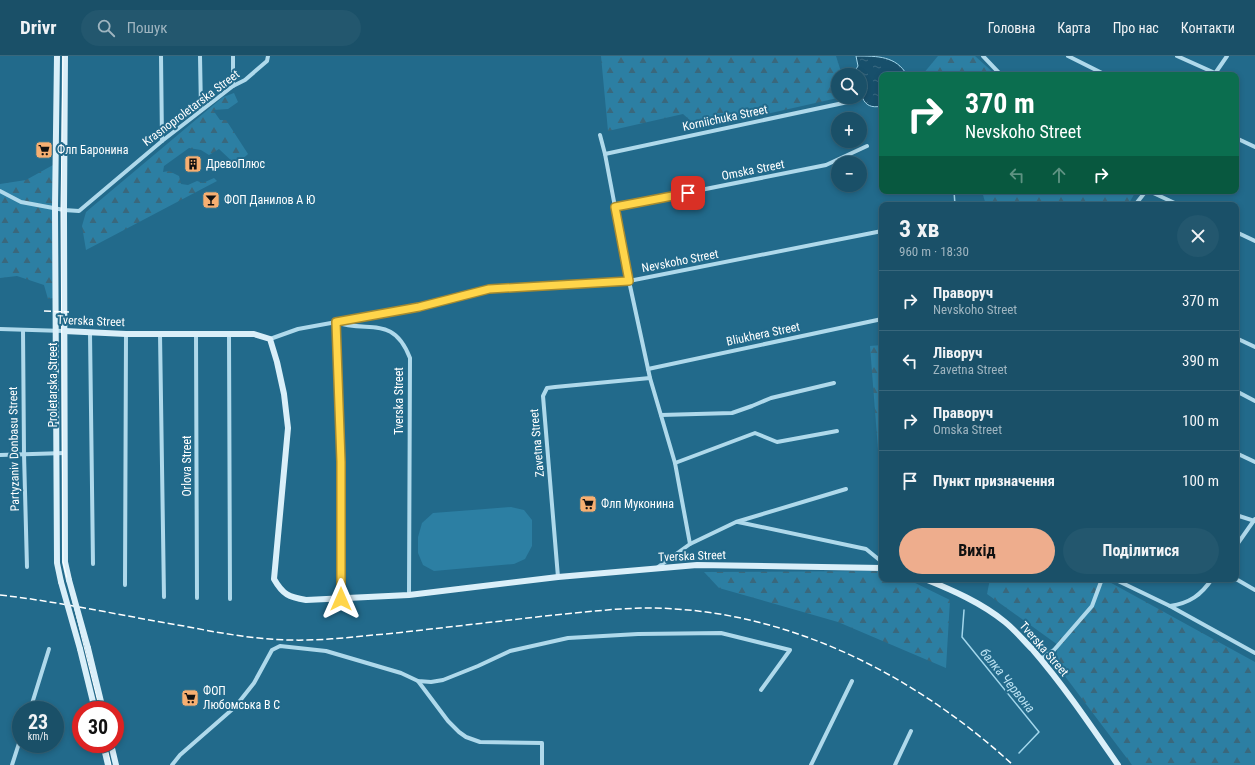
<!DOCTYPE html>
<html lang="uk">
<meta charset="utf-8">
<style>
:root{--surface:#1a5068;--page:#23576e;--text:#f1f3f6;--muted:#9fb5c0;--line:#38677c;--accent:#eead8d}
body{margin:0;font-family:"Roboto Condensed",sans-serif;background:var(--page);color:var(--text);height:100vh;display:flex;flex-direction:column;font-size:15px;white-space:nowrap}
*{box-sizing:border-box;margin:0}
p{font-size:13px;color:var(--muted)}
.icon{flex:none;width:22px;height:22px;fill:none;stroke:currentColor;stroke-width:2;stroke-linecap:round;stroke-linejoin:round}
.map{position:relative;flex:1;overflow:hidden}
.details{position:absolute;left:879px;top:146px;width:360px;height:380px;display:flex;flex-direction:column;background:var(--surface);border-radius:8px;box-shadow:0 2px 6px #0003,0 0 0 1px var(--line)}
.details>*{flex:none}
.hud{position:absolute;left:879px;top:16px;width:360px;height:122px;border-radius:8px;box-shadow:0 2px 6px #0003,0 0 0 1px var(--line);background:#0b6e4f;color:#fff;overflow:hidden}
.buttons{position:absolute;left:831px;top:12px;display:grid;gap:8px}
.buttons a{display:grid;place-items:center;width:36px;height:36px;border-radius:50%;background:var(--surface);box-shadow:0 2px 6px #0003,0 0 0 1px var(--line);font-size:20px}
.speed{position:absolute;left:12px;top:645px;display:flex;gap:8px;font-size:20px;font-weight:700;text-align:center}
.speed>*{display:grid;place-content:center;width:52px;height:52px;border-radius:50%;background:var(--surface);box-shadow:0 2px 6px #0003,0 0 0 1px var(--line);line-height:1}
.speed small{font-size:10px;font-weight:400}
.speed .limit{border:6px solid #d22;background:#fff;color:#111}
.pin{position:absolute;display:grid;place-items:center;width:34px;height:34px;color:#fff;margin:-17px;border-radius:8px;box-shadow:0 2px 6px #0006}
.me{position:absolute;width:44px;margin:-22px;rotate:0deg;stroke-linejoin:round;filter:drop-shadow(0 0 3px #0008)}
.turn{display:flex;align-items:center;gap:14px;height:84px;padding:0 20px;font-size:18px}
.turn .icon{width:52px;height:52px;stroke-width:2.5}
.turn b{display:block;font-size:28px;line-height:34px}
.lanes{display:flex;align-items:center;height:38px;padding:0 20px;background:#0003;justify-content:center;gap:20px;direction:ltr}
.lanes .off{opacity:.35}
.round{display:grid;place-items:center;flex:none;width:42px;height:42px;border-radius:21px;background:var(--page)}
.headline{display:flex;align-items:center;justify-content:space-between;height:68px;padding:0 20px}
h1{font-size:24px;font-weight:700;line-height:30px}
.primary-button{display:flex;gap:8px;margin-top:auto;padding:8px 20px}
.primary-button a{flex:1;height:46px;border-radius:24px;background:var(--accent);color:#111;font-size:16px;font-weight:700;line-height:46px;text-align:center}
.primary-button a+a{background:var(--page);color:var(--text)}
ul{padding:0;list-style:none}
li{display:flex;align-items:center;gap:12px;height:60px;padding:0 20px;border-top:1px solid var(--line)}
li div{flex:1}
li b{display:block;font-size:15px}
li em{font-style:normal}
header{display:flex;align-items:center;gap:24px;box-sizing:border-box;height:56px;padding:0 20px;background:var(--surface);border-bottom:1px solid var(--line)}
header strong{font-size:19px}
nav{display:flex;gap:22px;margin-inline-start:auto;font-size:14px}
.search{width:280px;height:36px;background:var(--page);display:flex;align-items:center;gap:10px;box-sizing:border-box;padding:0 14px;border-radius:22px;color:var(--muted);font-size:15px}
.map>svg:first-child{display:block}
.forest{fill:url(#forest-firs)}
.pitch{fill:#2c7fa3}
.water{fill:url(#water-ripples);stroke:#a3d7ec}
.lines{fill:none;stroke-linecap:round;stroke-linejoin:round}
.stream{stroke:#a3d7ec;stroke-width:1.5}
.minor{stroke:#afd9eb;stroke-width:4}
.secondary{stroke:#daeff9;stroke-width:6}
.tram{stroke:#fff;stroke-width:1}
.rail{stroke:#fff;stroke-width:1.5;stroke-dasharray:7 3;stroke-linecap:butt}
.secondary-bridge{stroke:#daeff9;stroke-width:6}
.route-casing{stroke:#a68a30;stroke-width:10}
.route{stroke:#ffd54a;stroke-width:7}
.labels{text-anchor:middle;stroke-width:4;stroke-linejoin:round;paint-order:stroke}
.street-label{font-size:12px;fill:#fff;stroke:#226a8b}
.poi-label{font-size:12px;fill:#fff;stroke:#226a8b;text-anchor:start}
.water-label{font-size:13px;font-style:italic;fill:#bbe2f2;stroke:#226a8b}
</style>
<header>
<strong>Drivr</strong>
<div class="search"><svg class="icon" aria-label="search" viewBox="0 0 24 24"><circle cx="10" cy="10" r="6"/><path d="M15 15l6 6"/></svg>Пошук</div>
<nav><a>Головна</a><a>Карта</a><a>Про нас</a><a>Контакти</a></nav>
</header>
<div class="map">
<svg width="1255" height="709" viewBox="0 0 1255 709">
<defs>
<pattern id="forest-firs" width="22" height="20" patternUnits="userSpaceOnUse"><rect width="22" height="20" fill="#2c7fa3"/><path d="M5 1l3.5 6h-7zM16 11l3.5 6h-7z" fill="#3a687c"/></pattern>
<pattern id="water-ripples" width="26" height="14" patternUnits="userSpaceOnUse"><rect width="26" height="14" fill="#174f6b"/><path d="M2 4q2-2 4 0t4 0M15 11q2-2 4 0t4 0" fill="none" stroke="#3a6981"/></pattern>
</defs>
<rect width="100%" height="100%" fill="#226a8b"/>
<g class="forest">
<path d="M601 0H836L842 19H838V41H842L700 73 683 58 608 75Z"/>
<path d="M938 0H975L996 19H924L923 18Z"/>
<path d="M234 37 238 46 228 53 213 54 220 64H226L248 98 236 109 219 93 209 99 201 94 189 92 164 110 163 116 169 115 179 120 181 128 188 129 197 125 203 127 214 122 217 125 86 194 82 170 86 156 223 41Z"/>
<path d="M53 109V242L48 243 44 229 17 220 0 222V128L26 124Z"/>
<path d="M990 135H1136L1128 149H986L983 139Z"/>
<path d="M882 289V418L880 419 870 290Z"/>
<path d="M882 515V523H907L950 544 946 612 838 566 719 532 704 516Z"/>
<path d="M990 523H1104L1255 606V709H1132L1055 607 1058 589 987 538Z"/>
</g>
<path class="pitch" d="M511 451 524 454 532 464V490L525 503 514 508 434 515 423 509 418 497V481L422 467 433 457Z"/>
<path class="water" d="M856 0C878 0 896 0 907 19H882V50C860 55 860 35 860 19L855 18V15L858 10Z"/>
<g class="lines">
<g class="stream">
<path d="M954 135 955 149"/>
<path d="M964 554 962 581 1039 676 1019 697"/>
</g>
<g class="minor">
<path d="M161 0 162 85"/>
<path d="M200 0 201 54"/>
<path d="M233 0V30"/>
<path d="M983 0 1001 19"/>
<path d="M1068 0 1106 19"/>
<path d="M1177 0 1215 17"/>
<path d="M1214 19 1227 0"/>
<path d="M600 79 605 98 629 225 650 322 675 407 690 488 658 511"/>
<path d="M1236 82 1255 91"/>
<path d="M605 98 848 46"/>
<path d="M0 135 21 146 64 154 79 155 162 85 233 30 245 24 267 5 268 0"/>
<path d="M1149 135 1179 149"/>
<path d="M1135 149 1146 135"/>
<path d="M615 151 826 109 867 90"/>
<path d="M1236 176 1255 185"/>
<path d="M0 273 64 275"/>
<path d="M23 274 24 398 27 511"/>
<path d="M90 277 93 508"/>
<path d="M160 278 164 541"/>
<path d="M196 278 197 542"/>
<path d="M229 279 230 543"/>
<path d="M1236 282 1255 291"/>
<path d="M270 283 298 273 419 251 489 233 629 225 882 175"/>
<path d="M648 313 882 263"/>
<path d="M1236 335 1255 345"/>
<path d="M661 359 732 357 752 350 771 342 834 327"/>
<path d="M1236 397 1255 406"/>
<path d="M0 399 65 397"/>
<path d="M675 407 755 377 777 386 837 375"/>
<path d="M1236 459 1255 465"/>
<path d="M738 466 866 493 882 506"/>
<path d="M690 488 736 466 846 433"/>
<path d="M1236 490 1255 463"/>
<path d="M558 521 543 340 547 332 555 331 650 322"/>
<path d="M1114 523 1170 550 1255 597"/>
<path d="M1236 523 1255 534"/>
<path d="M125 529 126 278"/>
<path d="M341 543V406L335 266C369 278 393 258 410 302L409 539"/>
<path d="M1170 550C1190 547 1201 539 1212 523"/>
<path d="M1040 603 1054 594 1092 550 1102 523"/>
<path d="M418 625 448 665 459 676 466 681 480 686 542 687V709"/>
<path d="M30 654 49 593"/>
<path d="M12 709 21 681"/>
<path d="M172 709 180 699 235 651 254 627 272 594 280 590 326 595 401 617 418 625 431 626 443 624 478 610 510 595 568 582 638 578 721 577 790 594 761 634"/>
<path d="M811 709 852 625"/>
<path d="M895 709 911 675"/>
</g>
<g class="secondary">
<path d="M57 0 55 152 57 507 61 526"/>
<path d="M65 0 64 154 65 506 69 524"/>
<path d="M64 275 126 278H254L270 283 277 306 284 338 288 372 274 523C283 539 289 541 306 544L409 539 558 521 697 509 882 512"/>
<path d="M925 523C952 534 982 547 1005 566 1015 574 1024 585 1033 594 1064 630 1091 670 1118 709"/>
<path d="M88 592 103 654"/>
<path d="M80 593 95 654"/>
<path d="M103 688 108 709"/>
<path d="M111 688 116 709"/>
</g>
<g class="tram">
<path d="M63 0 61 154 63 506 100 654"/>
<path d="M106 688 111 709"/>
</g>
<g class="rail">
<path d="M44 255 69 256"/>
<path d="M0 539C62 546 123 560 184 570 219 577 253 583 289 584 325 585 360 580 396 577 449 571 501 565 554 559 586 556 618 552 650 552 786 553 914 618 1013 709"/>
</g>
<g class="secondary-bridge">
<path d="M69 524 88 592"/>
<path d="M61 526 80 593"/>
</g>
</g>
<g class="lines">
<defs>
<path id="route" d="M341 543V406L336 266 419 251 489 233 629 225 615 151 688 137"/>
</defs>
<use href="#route" class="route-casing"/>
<use href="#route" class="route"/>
</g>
<defs>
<symbol id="supermarket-square" viewBox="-11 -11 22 22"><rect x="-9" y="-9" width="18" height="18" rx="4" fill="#f7af71" stroke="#226a8b"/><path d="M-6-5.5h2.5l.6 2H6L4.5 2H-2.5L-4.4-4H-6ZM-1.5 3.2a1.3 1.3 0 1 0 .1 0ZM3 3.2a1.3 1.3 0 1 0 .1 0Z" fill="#111"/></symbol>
<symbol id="building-square" viewBox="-11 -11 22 22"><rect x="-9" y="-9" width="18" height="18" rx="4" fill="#f7af71" stroke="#226a8b"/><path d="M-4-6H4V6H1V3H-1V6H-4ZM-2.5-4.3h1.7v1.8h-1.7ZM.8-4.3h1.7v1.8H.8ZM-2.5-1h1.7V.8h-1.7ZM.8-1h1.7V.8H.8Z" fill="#111"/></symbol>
<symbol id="bar-square" viewBox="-11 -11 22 22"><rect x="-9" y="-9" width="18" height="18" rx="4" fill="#f7af71" stroke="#226a8b"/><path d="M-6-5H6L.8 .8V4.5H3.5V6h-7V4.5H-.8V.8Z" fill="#111"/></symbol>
</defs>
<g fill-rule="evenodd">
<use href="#supermarket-square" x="34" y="84" width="20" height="20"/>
<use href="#building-square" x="183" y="98" width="20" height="20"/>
<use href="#bar-square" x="201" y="134" width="20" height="20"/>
<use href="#supermarket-square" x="578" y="438" width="20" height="20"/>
<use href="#supermarket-square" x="180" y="632" width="20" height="20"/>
</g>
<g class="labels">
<g class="street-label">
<text transform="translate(191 52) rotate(-37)" y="4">Krasnoproletarska Street</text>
<text transform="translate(725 62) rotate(-12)" y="4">Korniichuka Street</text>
<text transform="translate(753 114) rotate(-11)" y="4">Omska Street</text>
<text transform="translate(680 205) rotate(-11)" y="4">Nevskoho Street</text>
<text transform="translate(91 265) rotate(2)" y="4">Tverska Street</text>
<text transform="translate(763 278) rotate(-12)" y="4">Bliukhera Street</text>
<text transform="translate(53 329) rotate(-90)" y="4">Proletarska Street</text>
<text transform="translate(399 345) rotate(-90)" y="4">Tverska Street</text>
<text transform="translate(537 387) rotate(-95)" y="4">Zavetna Street</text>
<text transform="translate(14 393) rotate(-91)" y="4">Partyzaniv Donbasu Street</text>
<text transform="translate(187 410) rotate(-90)" y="4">Orlova Street</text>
<text transform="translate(692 500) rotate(-2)" y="4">Tverska Street</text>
<text transform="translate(1044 593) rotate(49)" y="4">Tverska Street</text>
</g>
<g class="poi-label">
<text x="57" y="98">Флп Баронина</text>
<text x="206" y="112">ДревоПлюс</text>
<text x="224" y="148">ФОП Данилов А Ю</text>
<text x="601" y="452">Флп Муконина</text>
<text x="203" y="639">ФОП<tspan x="203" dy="14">Любомська В С</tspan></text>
</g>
<g class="water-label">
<text transform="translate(1008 624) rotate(51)" y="5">балка Червона</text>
</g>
</g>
</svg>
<div class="buttons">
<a><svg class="icon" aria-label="search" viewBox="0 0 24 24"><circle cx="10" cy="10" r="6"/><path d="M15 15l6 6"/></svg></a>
<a>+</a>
<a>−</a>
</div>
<div class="speed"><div>23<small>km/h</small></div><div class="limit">30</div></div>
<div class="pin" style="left:688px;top:137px;background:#d93025"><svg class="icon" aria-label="arrive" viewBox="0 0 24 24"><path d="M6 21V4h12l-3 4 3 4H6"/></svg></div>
<svg class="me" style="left:341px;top:543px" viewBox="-20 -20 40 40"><path d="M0-17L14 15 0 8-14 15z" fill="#ffd54a" stroke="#fff" stroke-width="4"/></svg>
<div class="hud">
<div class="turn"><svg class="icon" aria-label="right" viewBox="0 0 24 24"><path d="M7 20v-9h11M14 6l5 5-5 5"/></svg><div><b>370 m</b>Nevskoho Street</div></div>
<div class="lanes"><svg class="icon off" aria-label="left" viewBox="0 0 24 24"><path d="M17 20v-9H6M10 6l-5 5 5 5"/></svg><svg class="icon off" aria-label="ahead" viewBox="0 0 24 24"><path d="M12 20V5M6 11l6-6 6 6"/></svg><svg class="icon" aria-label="right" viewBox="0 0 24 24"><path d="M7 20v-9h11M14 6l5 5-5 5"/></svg></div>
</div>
<section class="details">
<div class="headline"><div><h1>3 хв</h1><p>960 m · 18:30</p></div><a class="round"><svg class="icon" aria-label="close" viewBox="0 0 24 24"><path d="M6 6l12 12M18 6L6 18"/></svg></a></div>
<ul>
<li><svg class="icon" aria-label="right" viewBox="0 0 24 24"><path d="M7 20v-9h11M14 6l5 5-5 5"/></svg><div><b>Праворуч</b><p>Nevskoho Street</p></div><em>370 m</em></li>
<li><svg class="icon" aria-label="left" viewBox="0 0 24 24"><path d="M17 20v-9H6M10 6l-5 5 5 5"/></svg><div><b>Ліворуч</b><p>Zavetna Street</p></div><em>390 m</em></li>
<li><svg class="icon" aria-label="right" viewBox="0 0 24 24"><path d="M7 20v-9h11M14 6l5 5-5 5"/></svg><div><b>Праворуч</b><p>Omska Street</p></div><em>100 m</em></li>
<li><svg class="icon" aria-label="arrive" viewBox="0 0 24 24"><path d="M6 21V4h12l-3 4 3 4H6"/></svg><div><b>Пункт призначення</b></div><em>100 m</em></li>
</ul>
<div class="primary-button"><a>Вихід</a><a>Поділитися</a></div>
</section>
</div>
